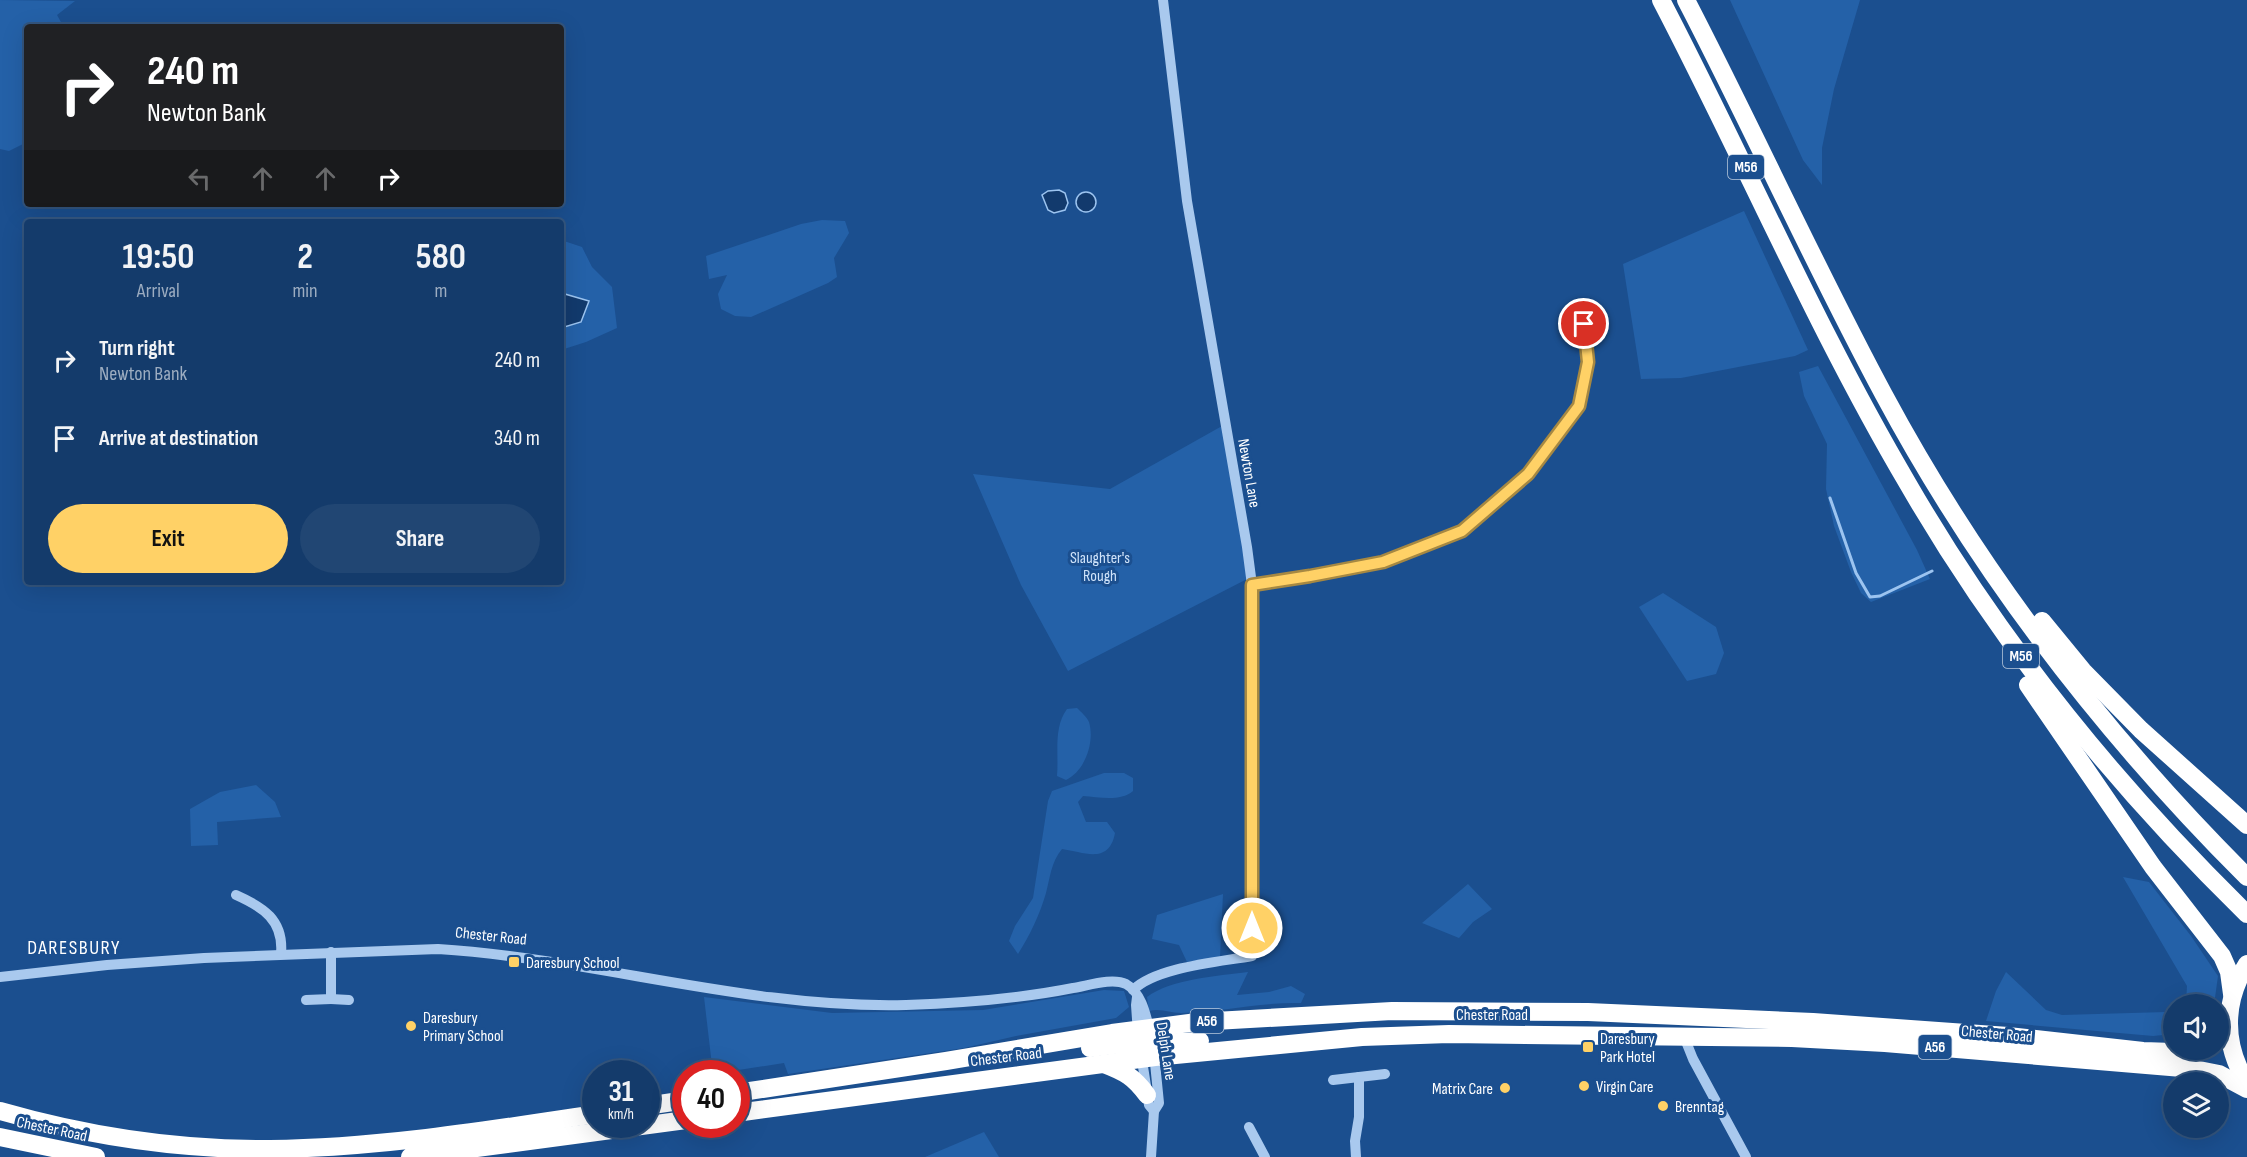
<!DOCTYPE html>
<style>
:root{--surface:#143b6b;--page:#214673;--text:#f1f3f6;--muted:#9dadc1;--line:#33557e;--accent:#ffd166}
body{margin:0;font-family:"Sofia Sans Condensed",sans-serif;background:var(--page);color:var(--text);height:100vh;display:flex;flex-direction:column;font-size:22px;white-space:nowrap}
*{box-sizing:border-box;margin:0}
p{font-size:20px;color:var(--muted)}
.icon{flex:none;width:33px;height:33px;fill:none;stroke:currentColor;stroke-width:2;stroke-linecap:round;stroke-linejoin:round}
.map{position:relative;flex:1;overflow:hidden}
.sheet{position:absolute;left:24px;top:219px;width:540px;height:366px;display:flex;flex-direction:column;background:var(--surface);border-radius:6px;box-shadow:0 6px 24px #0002,0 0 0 2px var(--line)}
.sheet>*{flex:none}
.guide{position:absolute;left:24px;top:24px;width:540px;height:183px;border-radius:6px;box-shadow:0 6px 24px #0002,0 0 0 2px var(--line);background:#202124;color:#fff;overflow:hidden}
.controls{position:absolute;left:2163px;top:994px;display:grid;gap:12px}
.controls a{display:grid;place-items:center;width:66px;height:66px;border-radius:50%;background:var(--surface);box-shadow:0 6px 24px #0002,0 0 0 2px var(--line);font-size:30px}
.speed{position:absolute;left:582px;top:1060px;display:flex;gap:12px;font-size:30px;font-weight:700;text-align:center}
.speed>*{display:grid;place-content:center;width:78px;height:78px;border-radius:50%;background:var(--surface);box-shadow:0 6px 24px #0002,0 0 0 2px var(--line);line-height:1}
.speed small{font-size:15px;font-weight:400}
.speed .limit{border:9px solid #d22;background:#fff;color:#111}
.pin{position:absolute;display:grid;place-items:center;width:51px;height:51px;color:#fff;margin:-26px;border:3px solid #fff;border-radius:50%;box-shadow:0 2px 6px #0007}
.me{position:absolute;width:66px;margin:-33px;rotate:0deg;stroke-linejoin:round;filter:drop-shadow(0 0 4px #0008)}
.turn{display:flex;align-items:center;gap:21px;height:126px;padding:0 24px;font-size:27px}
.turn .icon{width:78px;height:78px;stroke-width:2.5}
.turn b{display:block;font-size:42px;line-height:51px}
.lanes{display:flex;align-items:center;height:57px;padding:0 24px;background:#0003;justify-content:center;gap:30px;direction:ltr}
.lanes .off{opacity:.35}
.eta{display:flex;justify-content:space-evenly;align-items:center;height:102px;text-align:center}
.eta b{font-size:36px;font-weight:700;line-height:42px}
.action{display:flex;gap:12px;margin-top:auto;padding:12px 24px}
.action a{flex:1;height:69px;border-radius:36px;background:var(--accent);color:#111;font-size:24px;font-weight:700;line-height:69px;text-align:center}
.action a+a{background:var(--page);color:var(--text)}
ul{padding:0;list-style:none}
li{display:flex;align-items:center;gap:18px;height:78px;padding:0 24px}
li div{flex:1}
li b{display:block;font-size:22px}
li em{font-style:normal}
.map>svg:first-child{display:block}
.green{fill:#2461a8}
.water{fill:#123a6d;stroke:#9cc4f0;stroke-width:1.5}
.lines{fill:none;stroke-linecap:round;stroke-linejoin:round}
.stream{stroke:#9cc4f0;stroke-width:3}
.minor{stroke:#a9c9ee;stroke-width:10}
.highway{stroke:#fff;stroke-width:18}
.route-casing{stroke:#a68842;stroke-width:15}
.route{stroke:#ffd166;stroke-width:10}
.poi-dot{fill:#ffd166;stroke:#1b4f8f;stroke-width:2}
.labels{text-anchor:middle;stroke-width:6;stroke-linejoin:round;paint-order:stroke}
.shield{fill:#1b4f8f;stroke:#bbcadd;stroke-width:1.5}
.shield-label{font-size:15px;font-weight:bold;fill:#fff}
.street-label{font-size:16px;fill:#fff;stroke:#1b4f8f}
.park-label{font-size:16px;fill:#cfe3fa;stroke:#1b4f8f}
.poi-label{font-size:16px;fill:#fff;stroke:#1b4f8f;text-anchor:start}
.quarter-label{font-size:20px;letter-spacing:1.5px;fill:#fff;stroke:#1b4f8f}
</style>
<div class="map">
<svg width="2247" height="1157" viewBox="0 0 2247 1157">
<rect width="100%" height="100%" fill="#1b4f8f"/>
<g class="green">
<path d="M0 0 75 1 57 15 62 24 61 27H27V142L9 151 0 149Z"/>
<path d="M1730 0H1860L1834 89 1822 148V185L1803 160Z"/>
<path d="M1744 211 1808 350 1795 356 1681 378 1641 379 1623 264Z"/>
<path d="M822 220 845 221 849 233 834 258 837 277 828 283 751 317 735 316 721 309 718 294 727 275 709 279 706 256 801 224Z"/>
<path d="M561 240 582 247 592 267 612 287 617 328 586 342 561 350Z"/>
<path d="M1818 366 1917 550 1930 579 1871 602 1861 593 1851 572 1834 526 1826 489 1827 444 1804 396 1799 372Z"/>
<path d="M1222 426 1249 578 1068 671 1021 585 973 474 1110 489Z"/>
<path d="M1663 593 1716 627 1724 653 1716 674 1687 681 1639 607Z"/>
<path d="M1077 708C1081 712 1087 717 1089 722 1095 742 1085 771 1066 780L1057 776C1059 754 1053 728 1067 709Z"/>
<path d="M1104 773H1124L1133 778V791C1120 802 1099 797 1083 796L1078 802 1086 822H1107L1115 833C1109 865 1084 852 1062 849 1051 862 1050 878 1046 893 1040 914 1030 935 1018 954L1009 941 1015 926 1033 898 1048 801 1052 791Z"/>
<path d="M256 785 275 802 281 817 217 822 218 845 191 846 190 809 220 792Z"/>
<path d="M2123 877 2149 882 2191 936 2218 976 2214 1005H2183L2186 1004 2187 986Z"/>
<path d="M1468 884 1492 909 1473 922 1459 938 1422 923Z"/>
<path d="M1223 894 1220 957 1187 962 1179 945 1152 939 1157 915Z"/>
<path d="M1248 972 1237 995 1269 992 1291 986 1305 994 1301 1003C1261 1002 1221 1012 1181 1013 1169 1013 1162 1008 1149 1011L1147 997C1171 979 1217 976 1248 972Z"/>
<path d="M2006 972 2046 1010 2062 1015 2166 1012 2173 1009V1034L2153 1036 1986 1021 1996 991Z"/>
<path d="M1104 990 1124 991 1129 1007 1116 1018 1016 1036 964 1048 788 1074 784 1063 713 1074 704 997 832 1013 983 1010Z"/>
<path d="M984 1132 999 1157H925Z"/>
</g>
<g class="water">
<path d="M1059 190 1065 193 1068 203 1065 210 1054 213 1048 210 1042 195 1048 191Z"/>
<circle cx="1086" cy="202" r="10"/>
<path d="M561 290 565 294 589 301 581 322 561 328Z"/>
</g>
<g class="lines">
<path class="stream" d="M1830 498 1856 573 1870 597 1880 596 1932 571"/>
<g class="minor">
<path d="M1252 585 1310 576 1384 562 1462 531 1528 474 1579 406 1588 362 1581 306"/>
<path d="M236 895C263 907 284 920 281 954"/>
<path d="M0 977 107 965 204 958 438 949C595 959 748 1009 906 1005 962 1003 1018 999 1073 988 1087 986 1112 977 1126 984 1142 993 1146 1016 1150 1032"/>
<path d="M1133 990C1156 967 1219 962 1252 956V585L1247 547 1187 201 1163 0"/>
<path d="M1137 997 1136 1005 1138 1033"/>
<path d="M331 999 349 1000"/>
<path d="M306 1000 331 999V952"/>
<path d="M1683 1034 1693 1059 1746 1157"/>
<path d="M1141 1054 1149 1105 1154 1111"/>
<path d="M1333 1080 1385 1074"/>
<path d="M1249 1127 1265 1157"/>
<path d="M1151 1157 1154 1111 1159 1103 1154 1053"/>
<path d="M1356 1157 1355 1141 1359 1117V1077"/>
</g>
<g class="highway">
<path d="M1661 0C1745 161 1816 328 1908 484 2000 643 2116 786 2247 914"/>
<path d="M1686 0C1754 131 1814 265 1884 395 1979 572 2105 735 2247 877"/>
<path d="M2042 621 2083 671 2141 730 2247 825"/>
<path d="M2028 685 2153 867 2222 956 2229 972 2232 994"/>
<path d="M2247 964C2223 1002 2223 1045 2247 1083"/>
<path d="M1090 1048 1113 1045 1200 1041"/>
<path d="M1104 1064C1125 1072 1134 1077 1147 1095"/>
<path d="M736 1093 946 1061 1112 1033 1197 1022 1392 1011 1588 1012 1813 1022 2008 1036 2143 1051 2173 1052 2182 1050"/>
<path d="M646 1106 686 1100"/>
<path d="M0 1111C87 1136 179 1150 270 1149 379 1148 488 1130 596 1114"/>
<path d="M736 1113 1155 1057 1362 1037 1449 1034 1792 1038 1885 1043 2194 1069 2219 1074 2247 1089"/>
<path d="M0 1137 96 1157"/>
<path d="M410 1157 686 1120"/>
</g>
</g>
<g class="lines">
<defs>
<path id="route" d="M1252 928V585L1310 576 1383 562 1462 531 1528 474 1579 406 1588 362 1584 324"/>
</defs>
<use href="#route" class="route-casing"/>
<use href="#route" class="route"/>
</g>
<g class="poi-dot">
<rect x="508" y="956" width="12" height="12" rx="3"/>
<circle cx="411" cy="1026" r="6"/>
<rect x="1582" y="1041" width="12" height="12" rx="3"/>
<circle cx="1584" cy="1086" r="6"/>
<circle cx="1505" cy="1088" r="6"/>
<circle cx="1663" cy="1106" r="6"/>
</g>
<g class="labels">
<g class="shield">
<rect x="1728" y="155" width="36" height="24" rx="4.5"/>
<rect x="2003" y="644" width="36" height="24" rx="4.5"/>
<rect x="1190.5" y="1009" width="33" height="24" rx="4.5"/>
<rect x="1918.5" y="1035" width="33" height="24" rx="4.5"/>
</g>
<g class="shield-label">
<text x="1746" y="172">M56</text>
<text x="2021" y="661">M56</text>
<text x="1207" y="1026">A56</text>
<text x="1935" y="1052">A56</text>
</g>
<g class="street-label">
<text transform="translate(1250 473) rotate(80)" y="6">Newton Lane</text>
<text transform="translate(491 935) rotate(6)" y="6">Chester Road</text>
<text x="1492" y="1020">Chester Road</text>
<text transform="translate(1997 1033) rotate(5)" y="6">Chester Road</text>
<text transform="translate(1167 1051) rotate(81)" y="6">Delph Lane</text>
<text transform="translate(1006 1056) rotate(-7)" y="6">Chester Road</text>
<text transform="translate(52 1128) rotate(12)" y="6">Chester Road</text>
</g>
<g class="park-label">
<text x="1100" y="563">Slaughter's<tspan x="1100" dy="18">Rough</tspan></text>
</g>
<g class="poi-label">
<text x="526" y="968">Daresbury School</text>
<text x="423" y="1023">Daresbury<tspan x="423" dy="18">Primary School</tspan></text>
<text x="1600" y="1044">Daresbury<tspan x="1600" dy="18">Park Hotel</tspan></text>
<text x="1596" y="1092">Virgin Care</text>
<text x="1493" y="1094" text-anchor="end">Matrix Care</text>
<text x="1675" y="1112">Brenntag</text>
</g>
<g class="quarter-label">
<text x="74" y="954">DARESBURY</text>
</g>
</g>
</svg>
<div class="controls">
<a><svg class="icon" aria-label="sound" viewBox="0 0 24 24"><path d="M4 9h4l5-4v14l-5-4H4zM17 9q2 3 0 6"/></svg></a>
<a><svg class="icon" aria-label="layers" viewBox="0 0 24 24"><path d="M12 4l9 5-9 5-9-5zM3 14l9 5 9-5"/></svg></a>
</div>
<div class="speed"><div>31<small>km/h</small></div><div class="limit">40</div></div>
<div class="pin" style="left:1584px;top:324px;background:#d93025"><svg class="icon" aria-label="arrive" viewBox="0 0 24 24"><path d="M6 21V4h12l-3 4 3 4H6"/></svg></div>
<svg class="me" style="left:1252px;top:928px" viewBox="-20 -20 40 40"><circle r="17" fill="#ffd166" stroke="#fff" stroke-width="3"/><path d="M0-11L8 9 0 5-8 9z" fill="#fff"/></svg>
<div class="guide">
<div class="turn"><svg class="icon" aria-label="right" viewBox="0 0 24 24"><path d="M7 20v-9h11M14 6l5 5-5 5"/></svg><div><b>240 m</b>Newton Bank</div></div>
<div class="lanes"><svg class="icon off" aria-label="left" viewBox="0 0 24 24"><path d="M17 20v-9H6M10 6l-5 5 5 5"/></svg><svg class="icon off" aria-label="ahead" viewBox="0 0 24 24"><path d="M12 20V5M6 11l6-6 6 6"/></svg><svg class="icon off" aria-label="ahead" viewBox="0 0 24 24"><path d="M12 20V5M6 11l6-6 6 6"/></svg><svg class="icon" aria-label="right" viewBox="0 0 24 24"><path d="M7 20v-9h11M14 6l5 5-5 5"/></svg></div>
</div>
<section class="sheet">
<div class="eta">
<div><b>19:50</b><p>Arrival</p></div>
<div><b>2</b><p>min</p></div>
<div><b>580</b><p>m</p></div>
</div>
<ul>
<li><svg class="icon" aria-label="right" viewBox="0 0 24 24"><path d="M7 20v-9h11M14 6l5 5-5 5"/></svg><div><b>Turn right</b><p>Newton Bank</p></div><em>240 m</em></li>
<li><svg class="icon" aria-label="arrive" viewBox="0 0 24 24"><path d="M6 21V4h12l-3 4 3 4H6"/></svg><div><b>Arrive at destination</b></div><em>340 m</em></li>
</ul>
<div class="action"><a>Exit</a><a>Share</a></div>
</section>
</div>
